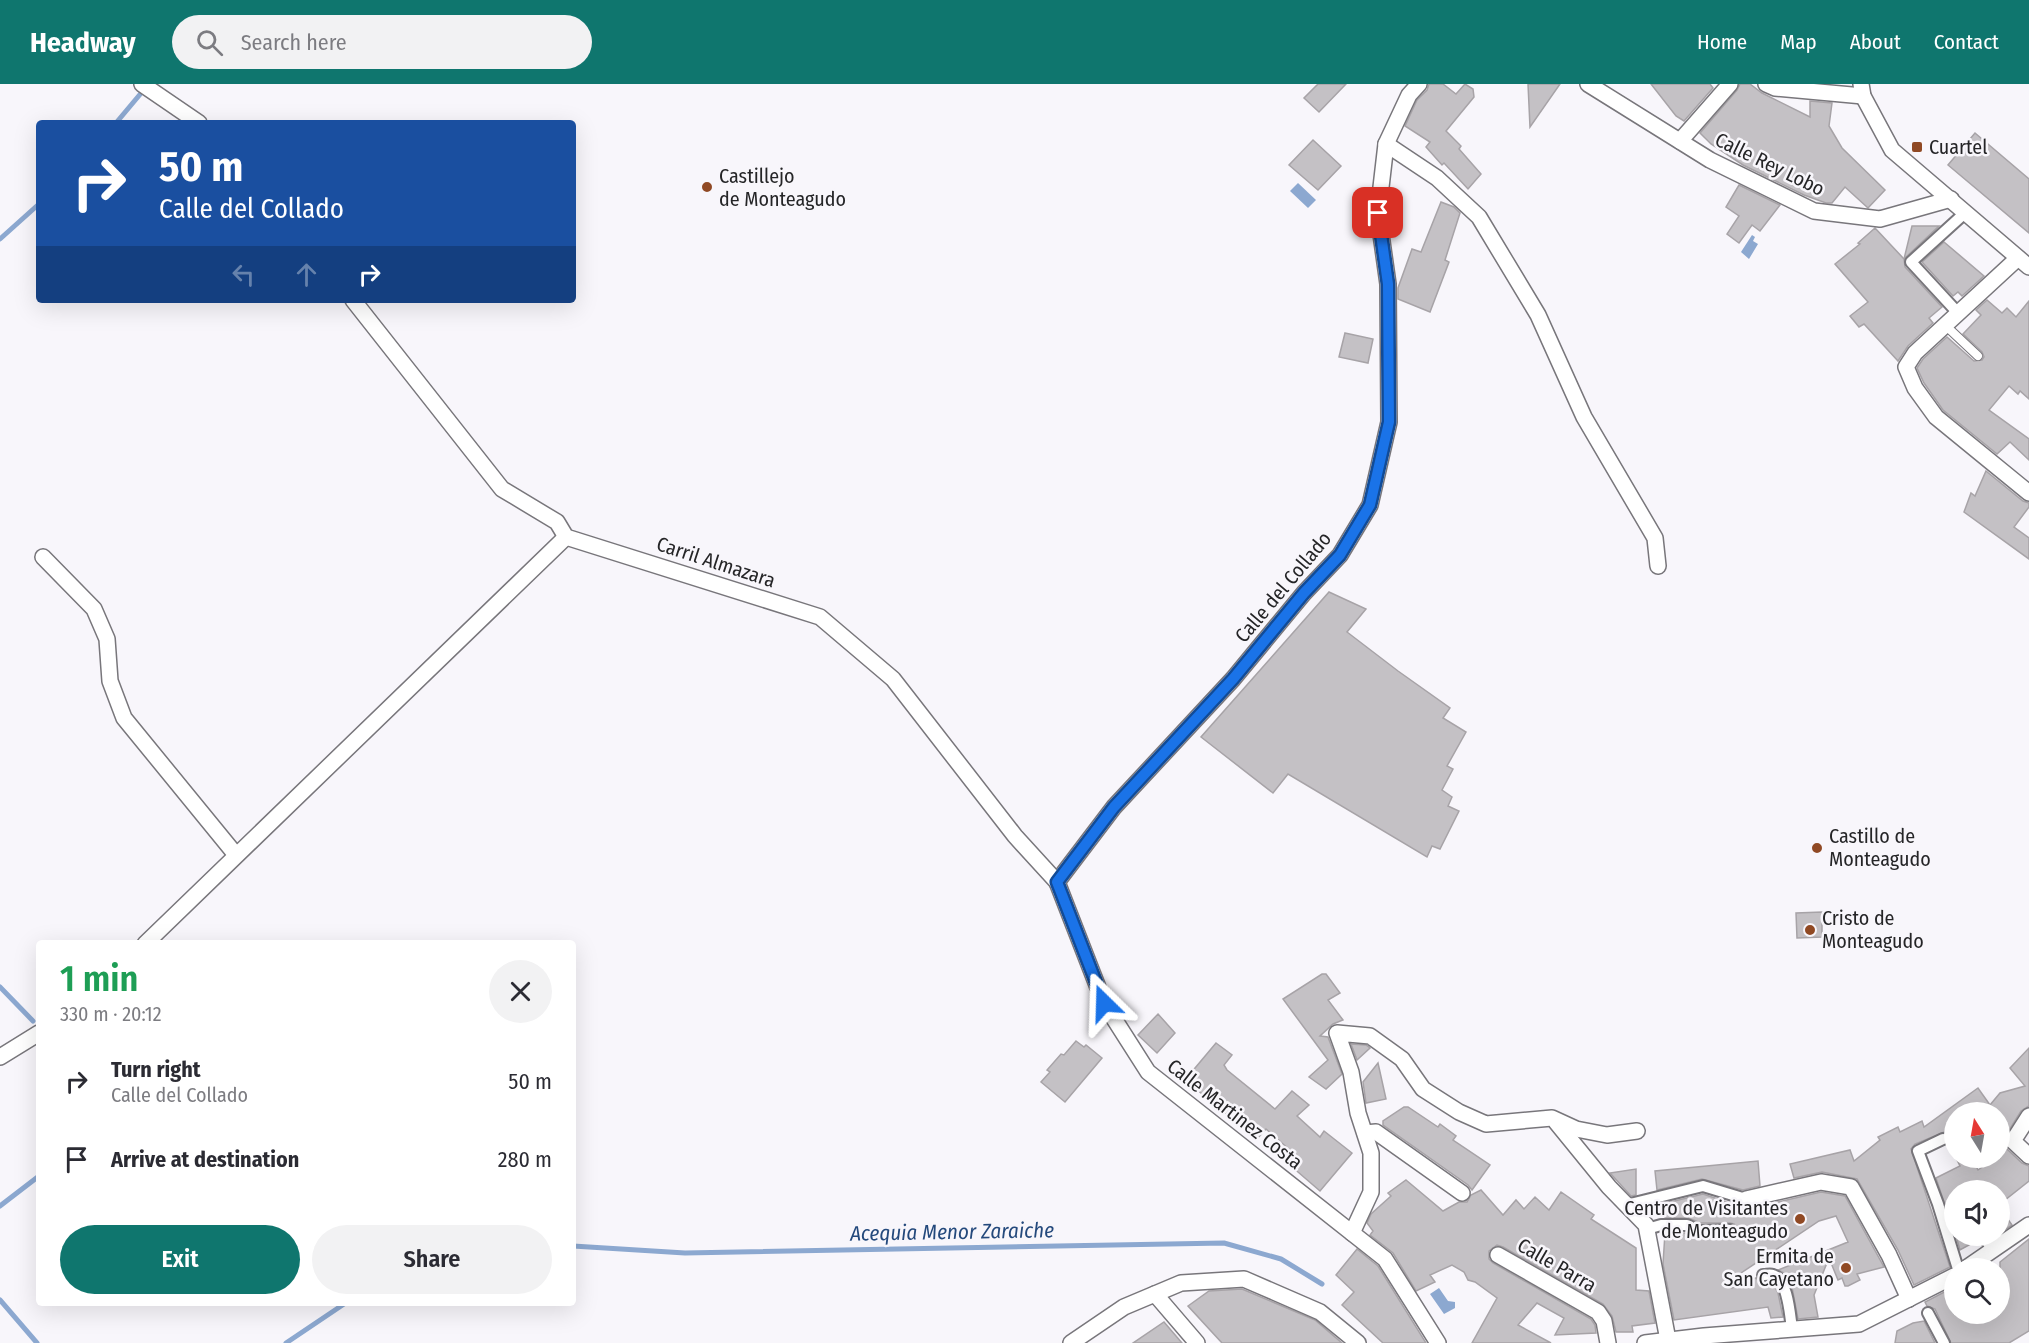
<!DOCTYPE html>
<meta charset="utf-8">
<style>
:root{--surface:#fff;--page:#f2f2f3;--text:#2b2b33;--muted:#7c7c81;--accent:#0f766e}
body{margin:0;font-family:"Fira Sans Condensed",sans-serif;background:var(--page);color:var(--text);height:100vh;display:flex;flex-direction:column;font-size:22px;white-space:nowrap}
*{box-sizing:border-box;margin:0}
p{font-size:20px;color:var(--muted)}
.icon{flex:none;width:33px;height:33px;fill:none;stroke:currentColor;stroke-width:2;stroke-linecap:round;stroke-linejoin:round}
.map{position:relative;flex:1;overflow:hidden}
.drawer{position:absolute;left:36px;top:856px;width:540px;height:366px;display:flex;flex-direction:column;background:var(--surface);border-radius:6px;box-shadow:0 6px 24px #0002}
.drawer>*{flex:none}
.top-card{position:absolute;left:36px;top:36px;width:540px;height:183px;border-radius:6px;box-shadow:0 6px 24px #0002;background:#1a4fa0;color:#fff;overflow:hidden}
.needle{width:39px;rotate:349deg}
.controls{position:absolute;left:1944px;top:1018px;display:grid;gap:12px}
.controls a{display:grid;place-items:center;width:66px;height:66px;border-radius:50%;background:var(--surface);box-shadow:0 6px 24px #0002;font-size:30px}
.pin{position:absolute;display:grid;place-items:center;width:51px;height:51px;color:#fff;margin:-26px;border-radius:12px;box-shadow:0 3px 9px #0006}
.me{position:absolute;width:66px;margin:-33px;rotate:338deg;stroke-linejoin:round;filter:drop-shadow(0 0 4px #0008)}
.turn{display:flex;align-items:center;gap:21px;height:126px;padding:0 24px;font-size:27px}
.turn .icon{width:78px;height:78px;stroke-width:2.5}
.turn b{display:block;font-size:42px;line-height:51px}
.lanes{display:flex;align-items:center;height:57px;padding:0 24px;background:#0003;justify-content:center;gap:30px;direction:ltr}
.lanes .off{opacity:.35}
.round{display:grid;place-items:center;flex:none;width:63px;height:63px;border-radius:32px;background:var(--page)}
.overview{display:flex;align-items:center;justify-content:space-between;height:102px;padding:0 24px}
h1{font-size:36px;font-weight:600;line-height:45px;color:#1e9e55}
.button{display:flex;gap:12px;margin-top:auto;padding:12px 24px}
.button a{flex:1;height:69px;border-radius:36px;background:var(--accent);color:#fff;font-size:24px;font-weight:600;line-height:69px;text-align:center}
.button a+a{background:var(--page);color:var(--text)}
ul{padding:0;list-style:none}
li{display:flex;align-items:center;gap:18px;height:78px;padding:0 24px}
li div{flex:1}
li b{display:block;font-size:22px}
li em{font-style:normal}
header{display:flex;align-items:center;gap:36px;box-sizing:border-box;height:84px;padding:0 30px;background:var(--accent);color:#fff}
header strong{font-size:28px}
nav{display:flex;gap:33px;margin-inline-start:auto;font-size:21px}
.search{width:420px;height:54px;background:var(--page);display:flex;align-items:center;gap:15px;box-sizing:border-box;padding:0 21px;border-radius:33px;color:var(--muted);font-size:22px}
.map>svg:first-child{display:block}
.water{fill:#8ca8d0}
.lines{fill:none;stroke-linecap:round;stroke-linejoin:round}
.stream{stroke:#8ca8d0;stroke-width:5}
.building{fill:#c4c1c5;stroke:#a7a3a7;stroke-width:1.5}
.service-casing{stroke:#78767b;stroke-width:10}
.pedestrian-casing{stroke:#78767b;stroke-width:14}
.minor-casing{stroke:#78767b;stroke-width:18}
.service{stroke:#fff;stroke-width:8}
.pedestrian{stroke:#fff;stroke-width:10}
.minor{stroke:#fff;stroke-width:15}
.route-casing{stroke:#114b97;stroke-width:15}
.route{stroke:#1a73e8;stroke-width:10}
.poi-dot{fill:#904924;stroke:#f8f6fb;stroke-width:2}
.labels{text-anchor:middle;stroke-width:5;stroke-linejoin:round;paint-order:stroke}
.poi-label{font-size:20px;fill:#252527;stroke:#f8f6fb;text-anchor:start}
.street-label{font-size:20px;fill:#252527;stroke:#f8f6fb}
.water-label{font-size:21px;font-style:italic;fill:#24497c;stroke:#f8f6fb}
</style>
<header>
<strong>Headway</strong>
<div class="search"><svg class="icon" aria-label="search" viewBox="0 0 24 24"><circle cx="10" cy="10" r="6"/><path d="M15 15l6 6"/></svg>Search here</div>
<nav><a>Home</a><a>Map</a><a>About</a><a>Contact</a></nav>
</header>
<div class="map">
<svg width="2029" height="1259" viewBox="0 0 2029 1259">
<rect width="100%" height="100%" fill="#f8f6fb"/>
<g class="water">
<path d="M1298 99 1316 116 1308 124 1290 107Z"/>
<path d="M1752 151 1755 153 1753 157 1758 160 1749 175 1741 168Z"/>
<path d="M1439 1204 1448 1217 1455 1218V1224L1444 1230 1430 1210Z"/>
</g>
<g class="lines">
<g class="stream">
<path d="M116 39 142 8"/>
<path d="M0 155 39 120"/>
<path d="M0 903 33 937"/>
<path d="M0 1122 39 1092"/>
<path d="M573 1162 685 1169 1224 1159 1281 1175 1322 1200"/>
<path d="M0 1216 37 1259"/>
<path d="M286 1259 344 1220"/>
</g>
</g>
<g class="building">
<path d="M1318 0H1346L1319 28 1304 14Z"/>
<path d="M1429 0H1443L1456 10 1465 0 1473 5 1474 13 1446 47 1461 62 1459 65 1481 90 1468 105 1444 79 1442 81 1426 63 1430 58 1405 42 1417 16 1427 6Z"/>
<path d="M1528 0H1560L1530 43Z"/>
<path d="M1651 0H1710L1713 4 1684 37 1676 32Z"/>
<path d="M1740 0H1750L1762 9 1810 33V17L1832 19 1829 42 1842 64 1885 106 1868 124 1845 103 1832 119H1826L1804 111 1743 81 1711 60 1700 49 1737 6Z"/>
<path d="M1975 49 2029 95V149L1948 81Z"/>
<path d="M1313 56 1341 82 1318 106 1289 81Z"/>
<path d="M1739 101 1780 121 1760 147 1752 141 1739 159 1727 150 1739 132 1726 123Z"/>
<path d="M1441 118 1454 123 1460 129 1445 176 1449 178 1430 228 1398 215V204L1412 165 1421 168Z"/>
<path d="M1912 142H1939L1904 175Z"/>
<path d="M1875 144 1904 175 1905 183 1942 223 1929 234 1933 239 1908 262 1898 277 1864 240 1859 243 1850 232 1868 218 1835 180 1860 160 1858 159Z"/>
<path d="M1944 158 1984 192 1962 212 1958 208 1953 212 1922 178Z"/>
<path d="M1987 216 2002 229 2007 224 2016 233 2029 217V315L2020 307 2018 310 2009 302 1989 326 2029 355V376L2010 358 1997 370 1943 326 1924 299 1917 284 1923 275 1947 253 1974 277 1982 276 1984 273 1982 268 1963 250 1981 231 1976 226Z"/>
<path d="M1345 249 1373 255 1368 279 1339 273Z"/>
<path d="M1986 387 2023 417 2029 419V423L2014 443 2029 454V475L1964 428 1971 409 1975 412Z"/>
<path d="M1329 508 1366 525 1347 548 1398 587 1450 624 1443 634 1466 648 1447 682 1453 685 1442 706 1452 713 1448 722 1459 727 1440 765 1432 762 1427 773 1288 690 1273 709 1201 653Z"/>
<path d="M1822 828V853L1797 854 1796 829Z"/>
<path d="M1322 890H1326L1340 909 1328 916 1343 936 1333 940 1320 952 1328 953 1342 990 1326 1005 1309 993 1328 976 1283 915Z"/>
<path d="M1158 930 1175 949 1157 969 1138 951Z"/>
<path d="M1076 957 1084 963 1086 961 1102 974 1065 1018 1041 998 1050 988 1047 986 1061 970 1064 971Z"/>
<path d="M1216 959 1232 971 1224 981 1227 986 1275 1025 1292 1007 1309 1021 1297 1032 1320 1053 1324 1047 1352 1069 1320 1107 1284 1076 1291 1067 1266 1045 1257 1055 1185 996Z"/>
<path d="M1351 960 1366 961 1370 964 1357 976Z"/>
<path d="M2029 964V1022L2021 1027 2003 1056 2006 1064 2022 1079 2029 1082V1097L2000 1120V1107H1954V1148L1936 1094 1960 1082 1956 1074H1972L1978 1086 1995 1074H2000V1029H1954V1070L1949 1059 1950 1052 1944 1048 1915 1060 1911 1065 1950 1183 1914 1201 1898 1166 1857 1095 1822 1088 1794 1094 1790 1080 1850 1066 1854 1077 1880 1056 1878 1053 1898 1043 1900 1048 1922 1037 1924 1043 1978 1004 1990 1021 2000 1009 2025 1002 2010 984Z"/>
<path d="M1378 979 1386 1015 1366 1019 1363 998Z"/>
<path d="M1404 1023H1408L1438 1043 1440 1040 1456 1052 1453 1056 1490 1081 1472 1106 1468 1101 1383 1041V1037Z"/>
<path d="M1758 1077 1760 1102 1743 1106 1702 1095 1657 1106 1655 1087Z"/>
<path d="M1636 1085V1111L1631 1112 1610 1089Z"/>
<path d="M1406 1096 1443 1127 1459 1118H1467L1471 1111 1481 1106 1503 1131 1516 1116 1524 1125 1535 1113 1549 1126 1561 1108 1594 1131 1591 1135 1636 1164V1206L1649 1207 1655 1239 1632 1242 1633 1248H1616L1612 1232 1603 1220 1503 1163 1497 1161 1489 1167V1175L1493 1179 1591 1235 1595 1241 1596 1249 1555 1251 1564 1234 1537 1219 1518 1241 1551 1259H1472L1497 1214 1475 1198 1468 1196 1464 1188 1452 1181 1430 1191 1435 1198 1416 1207 1393 1169 1370 1151 1373 1147 1367 1139 1371 1130 1391 1112 1388 1109Z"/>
<path d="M1821 1108 1845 1112 1884 1183 1857 1190 1860 1196 1848 1202H1845L1842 1194 1838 1196 1829 1174 1814 1211 1818 1233 1798 1235 1792 1203 1784 1189 1778 1186 1848 1158 1836 1132 1819 1137 1729 1197 1732 1204 1756 1194 1760 1198 1773 1200 1778 1209 1783 1233 1771 1234 1768 1223 1674 1236 1663 1180 1665 1149H1685L1699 1154H1730L1736 1150 1737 1145 1734 1140 1730 1139H1701L1688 1134H1665V1130L1659 1131 1658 1121 1703 1110 1748 1125Z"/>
<path d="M2000 1124 2012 1141 2000 1149Z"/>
<path d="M1956 1152H1977L1978 1156 1960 1166Z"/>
<path d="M2029 1155V1247L2009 1259H1951L1935 1225 1927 1222 1925 1218 1954 1203V1230H2000V1178Z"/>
<path d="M1357 1165 1378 1182 1426 1259H1383L1342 1221 1354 1208 1336 1191Z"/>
<path d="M1242 1205 1315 1236 1342 1259H1222L1188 1222 1209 1207Z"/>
<path d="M1924 1237 1935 1259H1895L1897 1247 1913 1239Z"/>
<path d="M1164 1238 1182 1259H1133Z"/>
</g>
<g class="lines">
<defs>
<path id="service" d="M1945 241 1978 272"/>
<g id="pedestrian">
<path d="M1958 229 1911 178 1966 128"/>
<path d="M1943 1055 1918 1067 1938 1120 1958 1185"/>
<path d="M1626 1121 1703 1102 1746 1115"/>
<path d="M1647 1145 1661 1141H1687L1699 1147 1730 1146"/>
<path d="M1984 1152 1992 1166"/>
<path d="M1763 1191C1767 1191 1770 1190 1773 1191 1788 1195 1790 1232 1792 1245"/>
<path d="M1928 1229 1944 1259"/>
</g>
<g id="minor">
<path d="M142 0 199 39"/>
<path d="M1588 0 1710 76 1814 127 1880 135 1951 115"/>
<path d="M1766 0 1775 4 1863 12"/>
<path d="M1861 0 1863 12 1892 66 2029 183"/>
<path d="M1680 57 1730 0"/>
<path d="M1386 60 1437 94 1479 133 1538 231 1584 333 1655 454 1658 482"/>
<path d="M2018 174 1915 269 1906 283 1915 304 1936 333 2029 409"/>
<path d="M353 216 502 405 557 438 566 453 820 533 893 595 1015 752 1057 798 1104 919 1148 988 1385 1175 1438 1259"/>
<path d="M43 473 94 525 107 555 110 597 124 634 236 771"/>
<path d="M1057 798 1114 723 1233 595 1304 509 1340 471 1370 421 1389 338 1388 200 1378 129 1386 60 1409 11 1419 0"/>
<path d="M145 860 566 453"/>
<path d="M0 973 39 949"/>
<path d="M2029 1032 2013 1057 2029 1072"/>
<path d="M1556 1038 1609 1103 1646 1141 1668 1256"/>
<path d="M1365 1049 1376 1048 1462 1109"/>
<path d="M1746 1115 1821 1098 1851 1103 1889 1171 1909 1215"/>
<path d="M1352 1149 1371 1108V1069L1358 1029 1351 988 1337 949 1370 952 1402 975 1423 1005 1459 1028 1486 1040 1552 1034 1576 1045 1607 1051 1637 1047"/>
<path d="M1498 1171 1598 1228 1604 1237 1608 1259"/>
<path d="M1965 1185 2029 1141"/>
<path d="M1155 1210 1197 1259"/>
<path d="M1071 1259 1124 1223 1181 1199 1244 1195 1320 1228 1358 1259"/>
<path d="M1645 1259 1704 1252 1859 1240 1954 1192"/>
</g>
</defs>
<use href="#service" class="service-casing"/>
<use href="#pedestrian" class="pedestrian-casing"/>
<use href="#minor" class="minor-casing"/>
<use href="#service" class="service"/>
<use href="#pedestrian" class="pedestrian"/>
<use href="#minor" class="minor"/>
</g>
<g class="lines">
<defs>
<path id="route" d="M1104 919 1057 798 1114 723 1233 595 1304 509 1340 471 1370 421 1389 338 1388 200 1378 129"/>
</defs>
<use href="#route" class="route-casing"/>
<use href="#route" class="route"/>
</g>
<g class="poi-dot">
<rect x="1911" y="57" width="12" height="12" rx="3"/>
<circle cx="707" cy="103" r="6"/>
<circle cx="1817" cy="764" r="6"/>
<circle cx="1810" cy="846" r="6"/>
<circle cx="1800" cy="1135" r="6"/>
<circle cx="1846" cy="1184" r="6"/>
</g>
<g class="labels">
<g class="poi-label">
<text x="1929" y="70">Cuartel</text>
<text x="719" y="99">Castillejo<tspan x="719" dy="23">de Monteagudo</tspan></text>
<text x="1829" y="759">Castillo de<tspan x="1829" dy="23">Monteagudo</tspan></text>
<text x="1822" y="841">Cristo de<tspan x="1822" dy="23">Monteagudo</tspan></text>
<text x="1788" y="1131" text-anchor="end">Centro de Visitantes<tspan x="1788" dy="23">de Monteagudo</tspan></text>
<text x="1834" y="1179" text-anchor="end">Ermita de<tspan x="1834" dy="23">San Cayetano</tspan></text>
</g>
<g class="street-label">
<text transform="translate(1770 80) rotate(26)" y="7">Calle Rey Lobo</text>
<text transform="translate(716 478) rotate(18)" y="7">Carril Almazara</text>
<text transform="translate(1283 503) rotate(-50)" y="7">Calle del Collado</text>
<text transform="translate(1235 1030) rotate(38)" y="7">Calle Martinez Costa</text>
<text transform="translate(1557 1181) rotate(30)" y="7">Calle Parra</text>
</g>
<g class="water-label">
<text transform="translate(952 1148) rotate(-1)" y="7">Acequia Menor Zaraiche</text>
</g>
</g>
</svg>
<div class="controls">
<a><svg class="needle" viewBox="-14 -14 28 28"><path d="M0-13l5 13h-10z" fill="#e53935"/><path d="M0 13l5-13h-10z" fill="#7c7c81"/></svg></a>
<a><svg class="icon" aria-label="sound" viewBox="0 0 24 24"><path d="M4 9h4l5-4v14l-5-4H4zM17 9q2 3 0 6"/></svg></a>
<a><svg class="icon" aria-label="search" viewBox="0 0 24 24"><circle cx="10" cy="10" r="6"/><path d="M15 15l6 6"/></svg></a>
</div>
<div class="pin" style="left:1378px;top:129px;background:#d93025"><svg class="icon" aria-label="arrive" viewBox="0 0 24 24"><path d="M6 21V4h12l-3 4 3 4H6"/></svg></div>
<svg class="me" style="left:1104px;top:919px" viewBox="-20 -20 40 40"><path d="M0-17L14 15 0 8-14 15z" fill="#1a73e8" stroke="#fff" stroke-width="4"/></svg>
<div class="top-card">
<div class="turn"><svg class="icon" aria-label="right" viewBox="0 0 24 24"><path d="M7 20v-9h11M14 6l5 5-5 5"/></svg><div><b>50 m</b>Calle del Collado</div></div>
<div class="lanes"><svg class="icon off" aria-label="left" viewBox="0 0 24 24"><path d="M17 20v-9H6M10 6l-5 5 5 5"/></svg><svg class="icon off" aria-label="ahead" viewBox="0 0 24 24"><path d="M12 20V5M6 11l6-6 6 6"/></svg><svg class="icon" aria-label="right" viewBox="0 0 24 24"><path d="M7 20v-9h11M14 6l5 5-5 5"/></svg></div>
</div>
<section class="drawer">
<div class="overview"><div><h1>1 min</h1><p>330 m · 20:12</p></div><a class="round"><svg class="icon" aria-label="close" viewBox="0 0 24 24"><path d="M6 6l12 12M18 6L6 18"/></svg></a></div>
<ul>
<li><svg class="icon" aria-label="right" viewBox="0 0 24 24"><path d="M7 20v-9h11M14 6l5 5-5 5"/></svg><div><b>Turn right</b><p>Calle del Collado</p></div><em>50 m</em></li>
<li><svg class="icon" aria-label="arrive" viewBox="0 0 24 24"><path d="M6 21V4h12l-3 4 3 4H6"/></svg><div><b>Arrive at destination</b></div><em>280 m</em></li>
</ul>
<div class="button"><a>Exit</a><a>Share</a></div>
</section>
</div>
